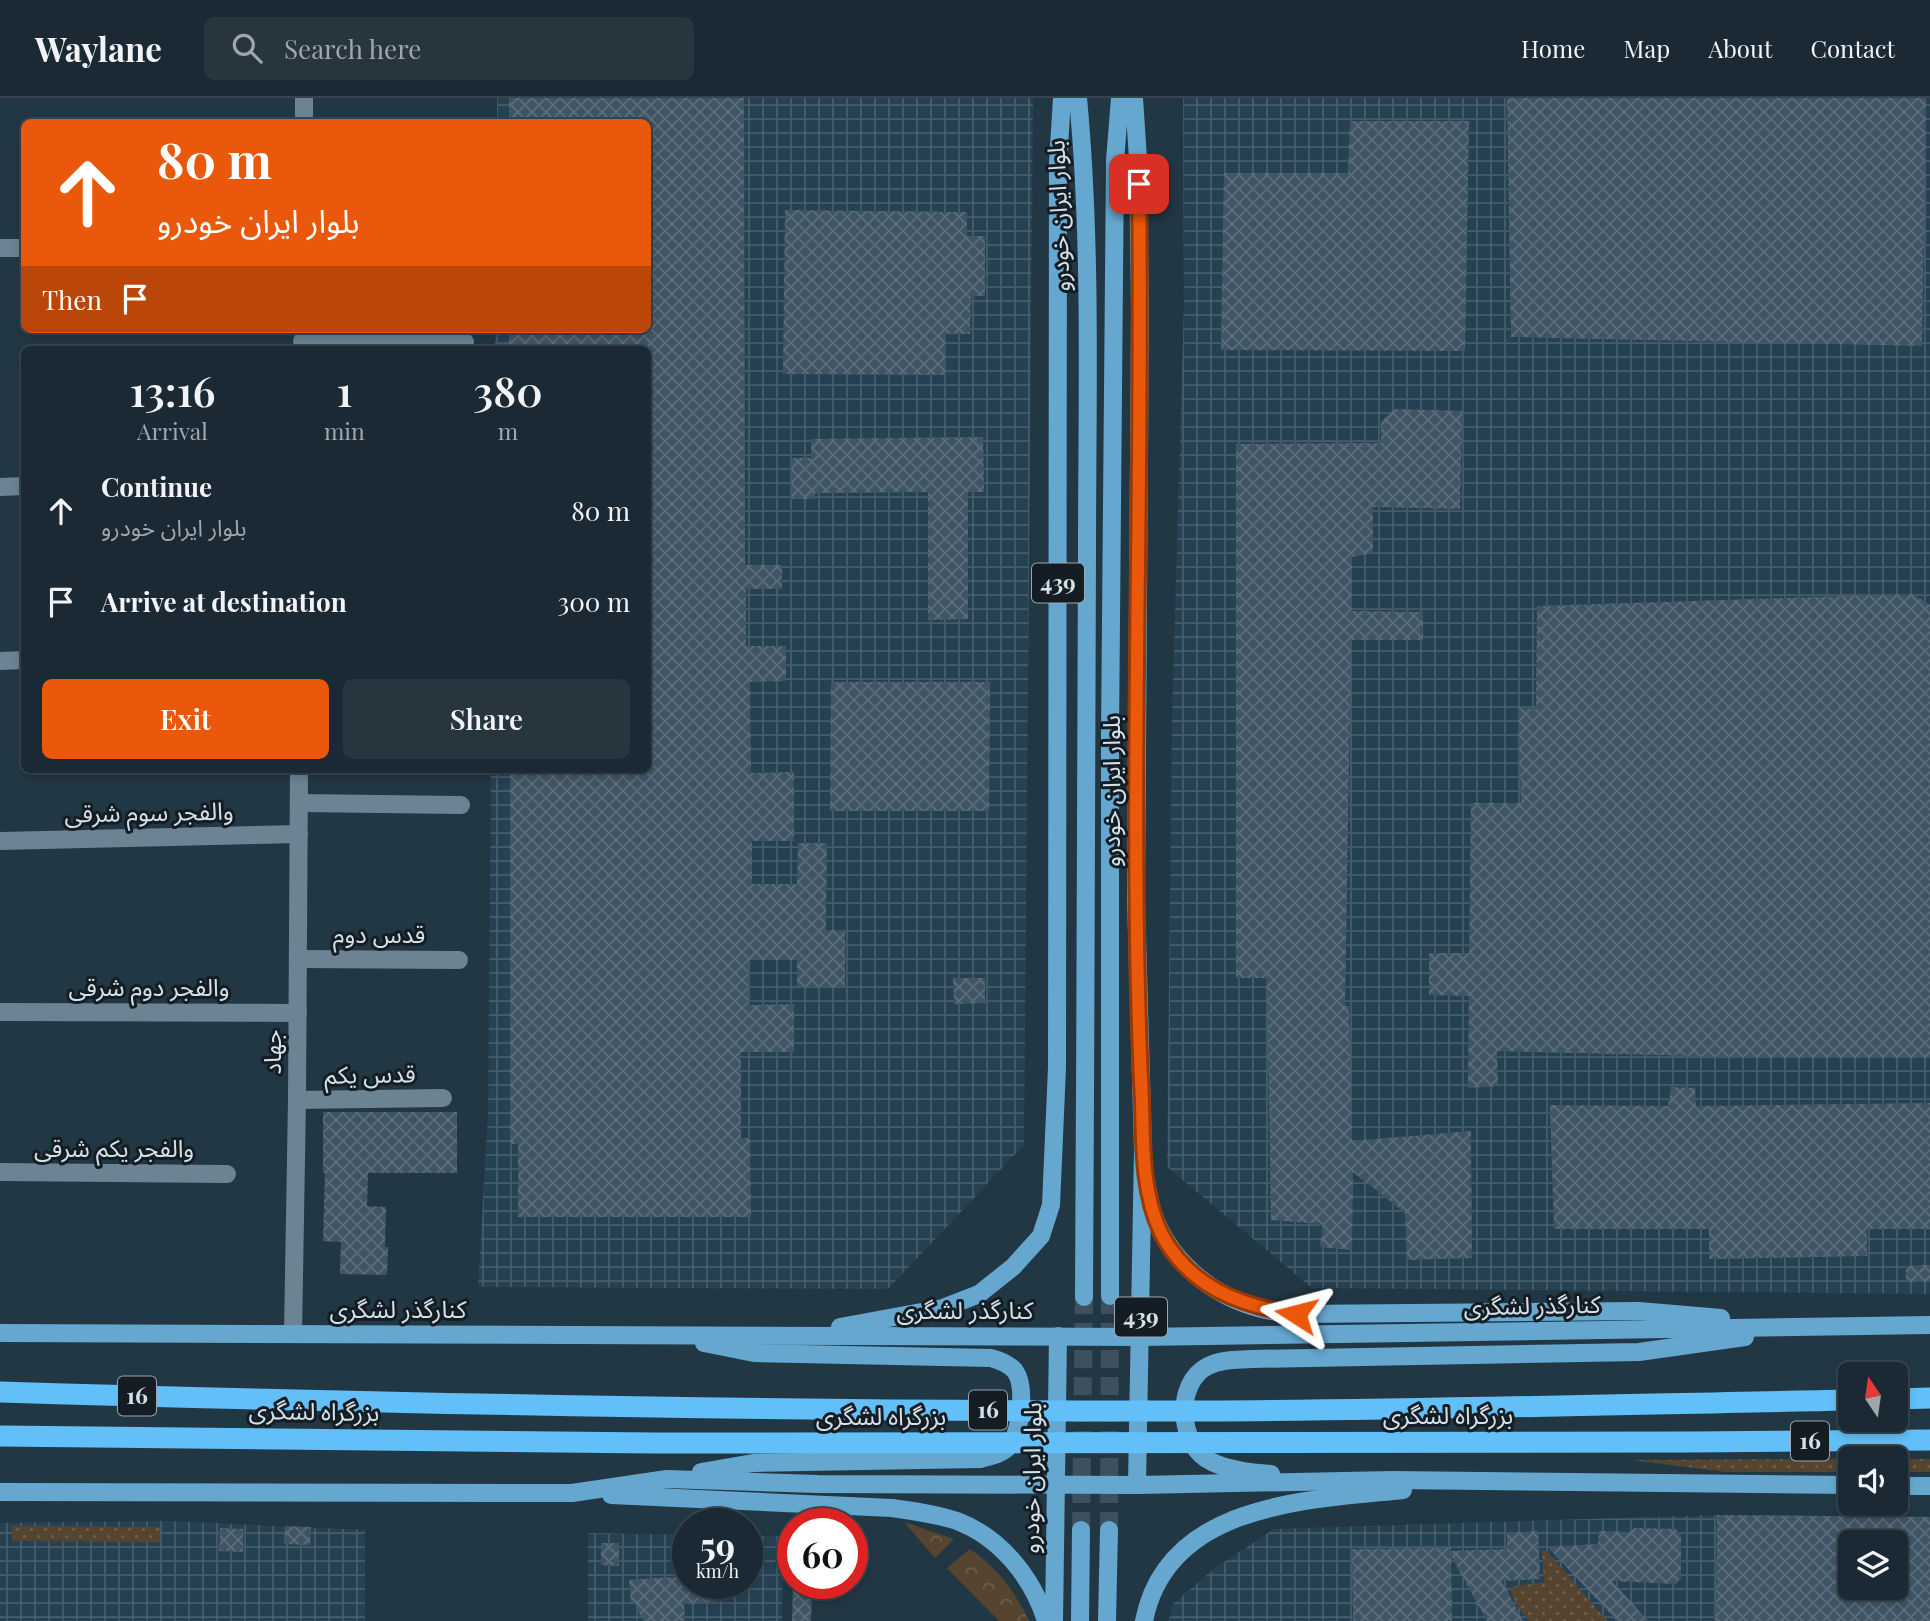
<!DOCTYPE html>
<meta charset="utf-8">
<style>
:root{--surface:#1a2933;--page:#27353f;--text:#f1f3f6;--muted:#9fa6ac;--line:#38454e;--accent:#ea580c}
body{margin:0;font-family:"Playfair Display","Noto Sans Arabic",serif;background:var(--page);color:var(--text);height:100vh;display:flex;flex-direction:column;font-size:26px;white-space:nowrap}
*{box-sizing:border-box;margin:0}
p{font-size:23px;color:var(--muted)}
.icon{flex:none;width:38px;height:38px;fill:none;stroke:currentColor;stroke-width:2;stroke-linecap:round;stroke-linejoin:round}
.map{position:relative;flex:1;overflow:hidden}
.panel{position:absolute;left:21px;top:248px;width:630px;height:427px;display:flex;flex-direction:column;background:var(--surface);border-radius:10px;box-shadow:0 4px 10px #0003,0 0 0 2px var(--line)}
.panel>*{flex:none}
.banner{position:absolute;left:21px;top:21px;width:630px;height:214px;border-radius:10px;box-shadow:0 4px 10px #0003,0 0 0 2px var(--line);background:#ea580c;color:#fff;overflow:hidden}
.needle{width:46px;rotate:347deg}
.fabs{position:absolute;left:1838px;top:1264px;display:grid;gap:14px}
.fabs a{display:grid;place-items:center;width:70px;height:70px;border-radius:10px;background:var(--surface);box-shadow:0 4px 10px #0003,0 0 0 2px var(--line);font-size:35px}
.speed{position:absolute;left:672px;top:1410px;display:flex;gap:14px;font-size:35px;font-weight:700;text-align:center}
.speed>*{display:grid;place-content:center;width:91px;height:91px;border-radius:50%;background:var(--surface);box-shadow:0 4px 10px #0003,0 0 0 2px var(--line);line-height:1}
.speed small{font-size:18px;font-weight:400}
.speed .limit{border:10px solid #d22;background:#fff;color:#111}
.pin{position:absolute;display:grid;place-items:center;width:60px;height:60px;color:#fff;margin:-30px;border-radius:14px;box-shadow:0 4px 10px #0006}
.me{position:absolute;width:77px;margin:-38px;rotate:279deg;stroke-linejoin:round;filter:drop-shadow(0 0 5px #0008)}
.turn{display:flex;align-items:center;gap:24px;height:147px;padding:0 21px;font-size:32px}
.turn .icon{width:91px;height:91px;stroke-width:2.5}
.turn b{display:block;font-size:49px;line-height:60px}
.then{display:flex;align-items:center;height:66px;padding:0 21px;background:#0003;gap:14px;font-size:26px}
.eta{display:flex;justify-content:space-evenly;align-items:center;height:119px;text-align:center}
.eta b{font-size:42px;font-weight:600;line-height:49px}
.primary-button{display:flex;gap:14px;margin-top:auto;padding:14px 21px}
.primary-button a{flex:1;height:80px;border-radius:10px;background:var(--accent);color:#fff;font-size:28px;font-weight:600;line-height:80px;text-align:center}
.primary-button a+a{background:var(--page);color:var(--text)}
ul{padding:0;list-style:none}
li{display:flex;align-items:center;gap:21px;height:91px;padding:0 21px}
li div{flex:1}
li b{display:block;font-size:26px}
li em{font-style:normal}
header{display:flex;align-items:center;gap:42px;box-sizing:border-box;height:98px;padding:0 35px;background:var(--surface);border-bottom:2px solid var(--line)}
header strong{font-size:33px}
nav{display:flex;gap:38px;margin-inline-start:auto;font-size:24px}
.search{width:490px;height:63px;background:var(--page);display:flex;align-items:center;gap:18px;box-sizing:border-box;padding:0 24px;border-radius:10px;color:var(--muted);font-size:26px}
.map>svg:first-child{display:block}
.industrial{fill:url(#industrial-grid);fill-rule:evenodd}
.grass{fill:url(#grass-dots)}
.forest{fill:url(#forest-crowns)}
.building{fill:url(#building-cross-hatch);fill-rule:evenodd}
.lines{fill:none;stroke-linecap:round;stroke-linejoin:round}
.major-tunnel{stroke:#3d505d;stroke-width:18;stroke-dasharray:18 9;stroke-linecap:butt}
.minor{stroke:#6c8393;stroke-width:18}
.major{stroke:#66a7cf;stroke-width:18}
.highway{stroke:#62bff7;stroke-width:21}
.route-casing{stroke:#983908;stroke-width:18}
.route{stroke:#ea580c;stroke-width:12}
.labels{text-anchor:middle;stroke-width:6;stroke-linejoin:round;paint-order:stroke}
.shield{fill:#141d23;stroke:#9ba6ae;stroke-width:2}
.shield-label{font-size:23px;font-weight:bold;fill:#d5e1ea}
.street-label{font-size:24px;fill:#d5e1ea;stroke:#141d23}
</style>
<header>
<strong>Waylane</strong>
<div class="search"><svg class="icon" aria-label="search" viewBox="0 0 24 24"><circle cx="10" cy="10" r="6"/><path d="M15 15l6 6"/></svg>Search here</div>
<nav><a>Home</a><a>Map</a><a>About</a><a>Contact</a></nav>
</header>
<div class="map">
<svg width="1930" height="1523" viewBox="0 0 1930 1523">
<defs>
<pattern id="industrial-grid" width="8" height="8" patternUnits="userSpaceOnUse" patternTransform="scale(1.75)"><rect width="8" height="8" fill="#264152"/><path d="M0 4h8M4 0v8" fill="none" stroke="#455c6b"/></pattern>
<pattern id="grass-dots" width="8" height="8" patternUnits="userSpaceOnUse" patternTransform="scale(1.75)"><rect width="8" height="8" fill="#55442f"/><path d="M2 2h.1M6 6h.1" fill="none" stroke="#6d5f4d" stroke-width="1.8" stroke-linecap="round"/></pattern>
<pattern id="forest-crowns" width="20" height="18" patternUnits="userSpaceOnUse" patternTransform="scale(1.75)"><rect width="20" height="18" fill="#55442f"/><path d="M2 6a3 3 0 1 1 6 0M12 15a3 3 0 1 1 6 0" fill="none" stroke="#6d5f4d"/></pattern>
<pattern id="building-cross-hatch" width="8" height="8" patternUnits="userSpaceOnUse" patternTransform="scale(1.75)"><rect width="8" height="8" fill="#405564"/><path d="M0 0l8 8M0 8l8-8" fill="none" stroke="#5b6d7a"/></pattern>
</defs>
<rect width="100%" height="100%" fill="#223744"/>
<g class="industrial">
<path d="M497 0H1033L1024 1047 888 1191 478 1189 488 1019 491 672H648V252H495V231H648V24H497Z"/>
<path d="M1183 0H1930V1196L1312 1190 1167 1069 1172 620 1184 206Z"/>
<path d="M1717 1417 1930 1419V1523H1169L1172 1507 1215 1470 1274 1431ZM1850 1444H1895V1489H1850Z"/>
<path d="M168 1423 365 1432V1523H0V1425Z"/>
<path d="M588 1435 688 1437V1486H747V1438H783L782 1523H588Z"/>
</g>
<g class="grass">
<path d="M1850 1361V1374H1726L1631 1362Z"/>
<rect x="1895" y="1361" width="35" height="13"/>
<path d="M12 1428 160 1429V1444L12 1443Z"/>
<path d="M1542 1452 1547 1453 1607 1523H1529L1517 1507 1509 1489 1544 1484Z"/>
</g>
<g class="forest">
<path d="M904 1424 954 1441 935 1460Z"/>
<path d="M970 1451C998 1471 1015 1493 1029 1523H999L947 1470Z"/>
</g>
<g class="building">
<path d="M509 0H744L745 467H782V491H746V548H786V583L750 584 751 675 794 674V743H752V786H797L798 745H827L826 832H845V889H797V862H748V907L794 906V954H741V1040H750L751 1119H518V1046H510V672H648V252H509V231H648V24H509Z"/>
<path d="M1507 0H1926L1922 248 1511 239Z"/>
<path d="M1350 23H1469L1465 253 1221 252 1224 75H1348Z"/>
<path d="M785 112 967 114V138H985V198H971L970 236H945V277L783 276Z"/>
<path d="M1394 311 1462 313 1460 411 1373 409V455L1352 459 1351 513 1423 514V542H1351L1345 908H1349L1352 1043 1471 1033 1472 1160 1407 1162 1405 1115 1353 1074 1352 1152 1320 1149 1323 1126 1271 1122 1267 880H1236V346L1381 345V324Z"/>
<path d="M983 339 984 394H968V521L928 522V394L815 395V401H792V360H811V341Z"/>
<path d="M1913 496 1930 507V960H1781L1497 953 1498 988 1468 990 1469 898 1429 897V855H1469L1471 705H1521L1518 610 1536 611 1537 508Z"/>
<path d="M831 584H990L989 713H830Z"/>
<path d="M953 880H985V905L954 906Z"/>
<path d="M1671 989 1695 990 1696 1008 1930 1005V1131H1867V1158L1709 1161V1131H1554L1550 1007 1668 1008Z"/>
<path d="M323 1014H457V1075H368L367 1108 386 1109 385 1149H388L387 1177 340 1176 341 1144 323 1143 325 1075H323Z"/>
<path d="M1930 1167V1184H1906V1168Z"/>
<path d="M1717 1417 1930 1419V1523H1716ZM1850 1444H1895V1489H1850Z"/>
<path d="M285 1428 311 1429 310 1447 284 1446Z"/>
<path d="M220 1430 243 1431V1454L219 1453Z"/>
<path d="M1634 1430 1676 1431 1681 1439V1480L1676 1486 1612 1483 1648 1523H1617L1548 1449 1598 1446 1599 1433 1630 1434Z"/>
<path d="M1538 1433 1540 1481 1502 1483 1523 1523H1487L1451 1458 1452 1523H1353L1352 1451 1451 1450V1453L1507 1451V1435Z"/>
<path d="M601 1445H619V1468L601 1467Z"/>
<path d="M688 1478V1486H715L716 1504 684 1506 685 1523H644L638 1514 636 1506 631 1504 629 1482Z"/>
<path d="M793 1486H803L812 1490 811 1523H792Z"/>
</g>
<g class="lines">
<g class="major-tunnel">
<path d="M1081 1432 1084 1199"/>
<path d="M1109 1432 1110 1198"/>
</g>
<g class="minor">
<path d="M304 24V0"/>
<path d="M0 150H24"/>
<path d="M302 243 465 244"/>
<path d="M0 389 24 388"/>
<path d="M0 563 24 562"/>
<path d="M299 705 461 707"/>
<path d="M0 743 299 736"/>
<path d="M298 861 459 862"/>
<path d="M0 914 298 915"/>
<path d="M297 1002 443 1000"/>
<path d="M0 1074 227 1076"/>
<path d="M293 1236 297 1002 299 672"/>
</g>
<g class="major">
<path d="M1078 0C1092 150 1087 301 1087 452 1087 701 1085 950 1084 1199"/>
<path d="M1134 0 1138 61 1140 210 1136 801 1143 1052 1137 1387"/>
<path d="M1148 1093C1156 1151 1204 1195 1258 1210 1270 1214 1284 1215 1296 1216L1639 1213 1721 1220"/>
<path d="M1110 1198V636L1115 63 1120 0"/>
<path d="M840 1229 943 1210 979 1196 1013 1169 1041 1138 1051 1107 1057 970 1058 65 1062 0"/>
<path d="M0 1235 1141 1239 1930 1227"/>
<path d="M701 1374 753 1365 980 1361C991 1358 1003 1356 1010 1347 1021 1333 1026 1288 1015 1273 1008 1265 1000 1263 991 1260L754 1255 704 1245"/>
<path d="M1271 1376C1253 1375 1229 1372 1212 1364 1178 1349 1174 1285 1208 1268 1222 1261 1237 1262 1251 1261L1639 1254 1745 1239"/>
<path d="M1895 1388H1930"/>
<path d="M0 1394 572 1395 667 1381 818 1386 1137 1387 1393 1382 1850 1387"/>
<path d="M611 1397 892 1410C914 1413 936 1416 957 1423 1000 1439 1033 1480 1046 1523"/>
<path d="M1054 1523 1058 1238"/>
<path d="M1080 1523 1081 1432"/>
<path d="M1107 1523 1109 1432"/>
<path d="M1144 1523C1167 1405 1307 1402 1403 1392"/>
</g>
<g class="highway">
<path d="M0 1294C403 1306 806 1314 1208 1313 1422 1312 1636 1306 1850 1302"/>
<path d="M1895 1301 1930 1300"/>
<path d="M0 1338 654 1345 1689 1344 1930 1342"/>
</g>
</g>
<g class="lines">
<defs>
<path id="route" d="M1139 86C1143 355 1132 624 1138 893 1139 930 1140 966 1142 1003 1143 1046 1142 1095 1161 1135 1189 1189 1240 1208 1296 1216"/>
</defs>
<use href="#route" class="route-casing"/>
<use href="#route" class="route"/>
</g>
<g class="labels">
<g class="shield">
<rect x="1032" y="465.5" width="52" height="39" rx="5"/>
<rect x="1115" y="1199.5" width="52" height="39" rx="5"/>
<rect x="118" y="1278.5" width="38" height="39" rx="5"/>
<rect x="969" y="1292.5" width="38" height="39" rx="5"/>
<rect x="1791" y="1323.5" width="38" height="39" rx="5"/>
</g>
<g class="shield-label">
<text x="1058" y="493">439</text>
<text x="1141" y="1227">439</text>
<text x="137" y="1306">16</text>
<text x="988" y="1320">16</text>
<text x="1810" y="1351">16</text>
</g>
<g class="street-label">
<text transform="translate(1059 118) rotate(-92)" y="8">بلوار ایران خودرو</text>
<text transform="translate(1112 693) rotate(-90)" y="8">بلوار ایران خودرو</text>
<text transform="translate(149 715) rotate(-1)" y="8">والفجر سوم شرقی</text>
<text x="379" y="845">قدس دوم</text>
<text x="149" y="898">والفجر دوم شرقی</text>
<text transform="translate(273 954) rotate(-90)" y="8">جهاد</text>
<text transform="translate(370 977) rotate(-1)" y="8">قدس یکم</text>
<text x="114" y="1059">والفجر یکم شرقی</text>
<text transform="translate(1532 1208) rotate(-1)" y="8">کنارگذر لشگری</text>
<text x="398" y="1220">کنارگذر لشگری</text>
<text x="965" y="1221">کنارگذر لشگری</text>
<text transform="translate(314 1314) rotate(1)" y="8">بزرگراه لشگری</text>
<text x="1448" y="1326">بزرگراه لشگری</text>
<text x="881" y="1327">بزرگراه لشگری</text>
<text transform="translate(1032 1380) rotate(-89)" y="8">بلوار ایران خودرو</text>
</g>
</g>
</svg>
<div class="fabs">
<a><svg class="needle" viewBox="-14 -14 28 28"><path d="M0-13l5 13h-10z" fill="#e53935"/><path d="M0 13l5-13h-10z" fill="#9fa6ac"/></svg></a>
<a><svg class="icon" aria-label="sound" viewBox="0 0 24 24"><path d="M4 9h4l5-4v14l-5-4H4zM17 9q2 3 0 6"/></svg></a>
<a><svg class="icon" aria-label="layers" viewBox="0 0 24 24"><path d="M12 4l9 5-9 5-9-5zM3 14l9 5 9-5"/></svg></a>
</div>
<div class="speed"><div>59<small>km/h</small></div><div class="limit">60</div></div>
<div class="pin" style="left:1139px;top:86px;background:#d93025"><svg class="icon" aria-label="arrive" viewBox="0 0 24 24"><path d="M6 21V4h12l-3 4 3 4H6"/></svg></div>
<svg class="me" style="left:1296px;top:1216px" viewBox="-20 -20 40 40"><path d="M0-17L14 15 0 8-14 15z" fill="#ea580c" stroke="#fff" stroke-width="4"/></svg>
<div class="banner">
<div class="turn"><svg class="icon" aria-label="ahead" viewBox="0 0 24 24"><path d="M12 20V5M6 11l6-6 6 6"/></svg><div><b>80 m</b>بلوار ایران خودرو</div></div>
<div class="then">Then<svg class="icon" aria-label="arrive" viewBox="0 0 24 24"><path d="M6 21V4h12l-3 4 3 4H6"/></svg></div>
</div>
<section class="panel">
<div class="eta">
<div><b>13:16</b><p>Arrival</p></div>
<div><b>1</b><p>min</p></div>
<div><b>380</b><p>m</p></div>
</div>
<ul>
<li><svg class="icon" aria-label="ahead" viewBox="0 0 24 24"><path d="M12 20V5M6 11l6-6 6 6"/></svg><div><b>Continue</b><p>بلوار ایران خودرو</p></div><em>80 m</em></li>
<li><svg class="icon" aria-label="arrive" viewBox="0 0 24 24"><path d="M6 21V4h12l-3 4 3 4H6"/></svg><div><b>Arrive at destination</b></div><em>300 m</em></li>
</ul>
<div class="primary-button"><a>Exit</a><a>Share</a></div>
</section>
</div>
